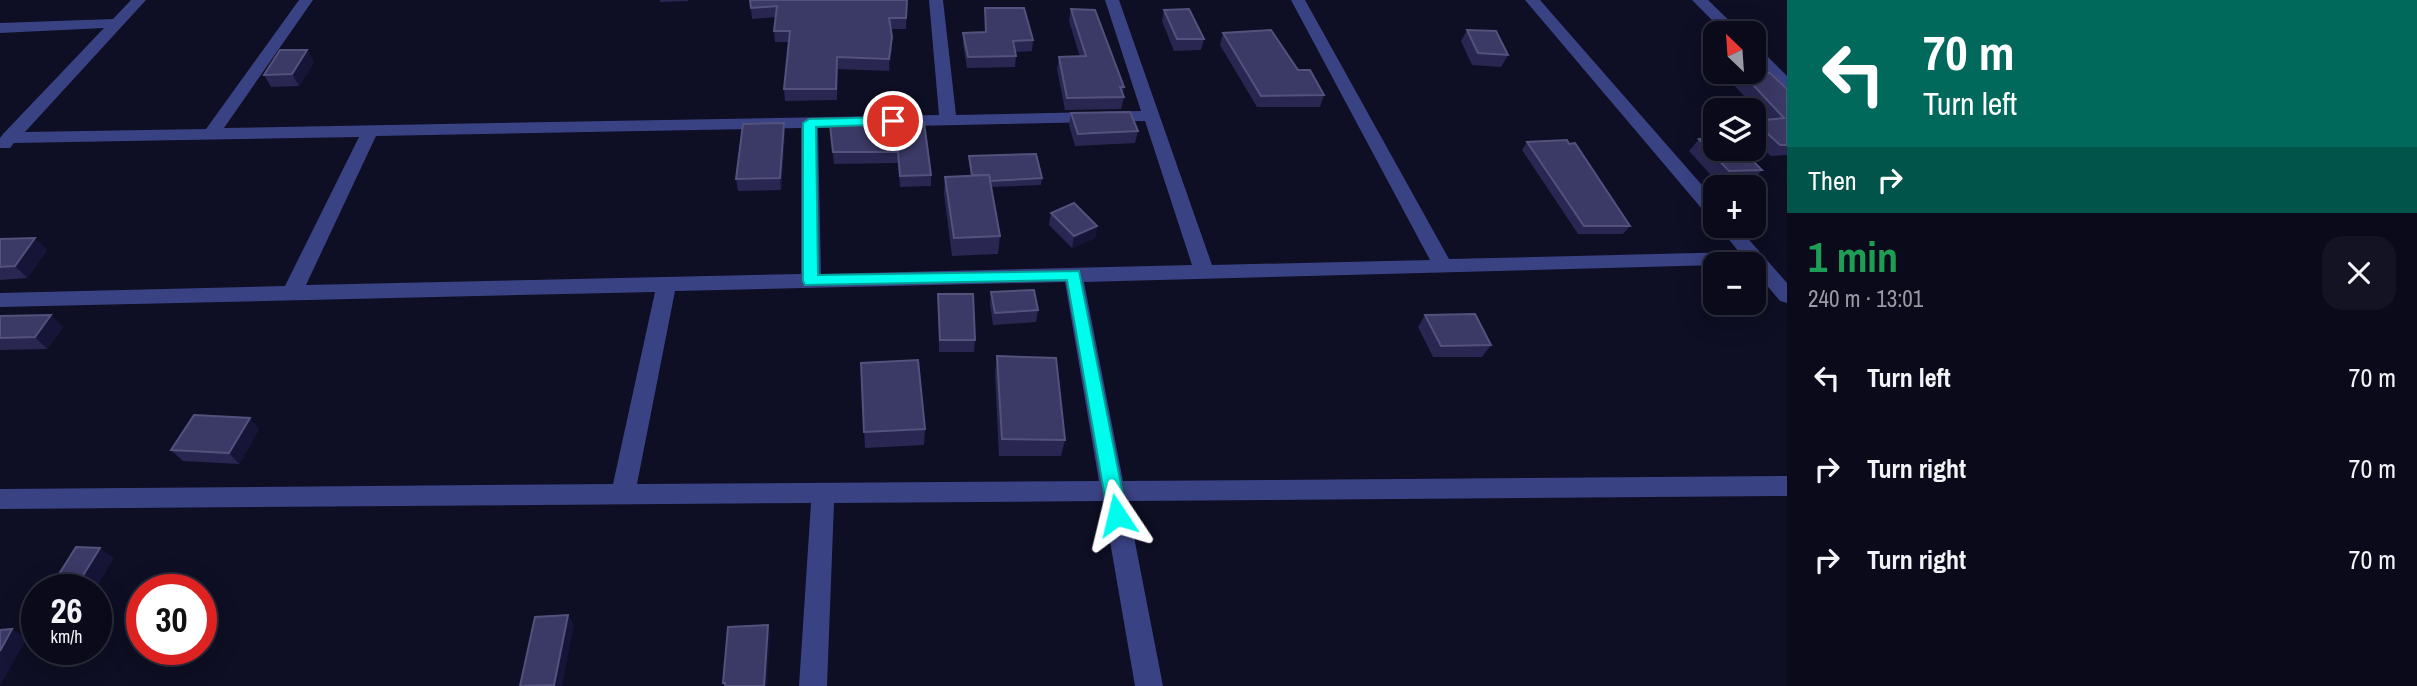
<!DOCTYPE html>
<meta charset="utf-8">
<style>
:root{--surface:#0a0a1b;--page:#131324;--text:#f1f3f6;--muted:#999aa3;--line:#2a2b3a}
body{margin:0;font-family:"Archivo Narrow",sans-serif;background:var(--page);color:var(--text);height:100vh;display:flex;flex-direction:column;font-size:26px;white-space:nowrap}
*{box-sizing:border-box;margin:0}
p{font-size:23px;color:var(--muted)}
.icon{flex:none;width:38px;height:38px;fill:none;stroke:currentColor;stroke-width:2;stroke-linecap:round;stroke-linejoin:round}
.map{position:relative;flex:1;overflow:hidden}
.panel{display:flex;flex-direction:column;background:var(--surface);width:630px}
.panel>*{flex:none}
.guide{background:#00695c;color:#fff;overflow:hidden}
.needle{width:46px;rotate:335deg}
.tools{position:absolute;left:1703px;top:21px;display:grid;gap:14px}
.tools a{display:grid;place-items:center;width:63px;height:63px;border-radius:14px;background:var(--surface);box-shadow:0 7px 28px #0002,0 0 0 2px var(--line);font-size:35px}
.speed{position:absolute;left:21px;top:574px;display:flex;gap:14px;font-size:35px;font-weight:700;text-align:center}
.speed>*{display:grid;place-content:center;width:91px;height:91px;border-radius:50%;background:var(--surface);box-shadow:0 7px 28px #0002,0 0 0 2px var(--line);line-height:1}
.speed small{font-size:18px;font-weight:400}
.speed .limit{border:10px solid #d22;background:#fff;color:#111}
.pin{position:absolute;display:grid;place-items:center;width:60px;height:60px;color:#fff;margin:-30px;border:4px solid #fff;border-radius:50%;box-shadow:0 2px 7px #0007}
.me{position:absolute;width:77px;margin:-38px;rotate:350deg;stroke-linejoin:round;filter:drop-shadow(0 0 5px #0008)}
.turn{display:flex;align-items:center;gap:24px;height:147px;padding:0 21px;font-size:32px}
.turn .icon{width:91px;height:91px;stroke-width:2.5}
.turn b{display:block;font-size:49px;line-height:60px}
.then{display:flex;align-items:center;height:66px;padding:0 21px;background:#0003;gap:14px;font-size:26px}
.round{display:grid;place-items:center;flex:none;width:74px;height:74px;border-radius:21px;background:var(--page)}
.head{display:flex;align-items:center;justify-content:space-between;height:119px;padding:0 21px}
h1{font-size:42px;font-weight:700;line-height:52px;color:#1e9e55}
ul{padding:0;list-style:none}
li{display:flex;align-items:center;gap:21px;height:91px;padding:0 21px}
li div{flex:1}
li b{display:block;font-size:26px}
li em{font-style:normal}
main{display:flex;flex:1;min-height:0}
.map>svg:first-child{display:block}
.lines{fill:none;stroke-linecap:round;stroke-linejoin:round}
.minor{fill:#394283;fill-rule:evenodd}
.wall{fill:#292752}
.shaded-wall{fill:#161538}
.building{fill:#3b3965;stroke:#52527d;stroke-width:2}
.route{fill:#00fcec;stroke:#00a499;stroke-width:2}
</style>
<main>
<div class="map">
<svg width="1787" height="686" viewBox="0 0 1787 686">
<rect width="100%" height="100%" fill="#0e0e24"/>
<g class="lines">
<g class="minor">
<path d="M131 0H146L25 132 206 129 299 0H313L224 128 939 115 929 0H943L956 115 1141 111 1105 0H1119L1212 265 1430 260 1291 0H1305L1449 259 1739 252 1718 226H1737L1787 283V303L1780 301 1754 270V264L1084 282 1123 481 1787 476V496L1127 501 1163 686H1135L1103 501 834 503 827 686H799L811 503 0 509V489L613 484 655 292 0 307V293L285 286 359 137 14 143 10 148H0V138L3 134 104 28 0 33V23L113 19ZM1145 121 1192 265 821 274 818 128ZM801 128V274L306 285 376 136ZM1065 282 1099 481 637 484 675 291Z"/>
<path d="M1525 0H1540L1715 200V218L1708 216Z"/>
<path d="M1692 0H1708L1742 33H1725Z"/>
<path d="M1754 47 1760 49 1787 76V90L1781 88 1754 60Z"/>
</g>
</g>
<g class="wall">
<path d="M660 0H688V1L660 2Z"/>
<path d="M750 0H907L906 29H891L892 48 889 71 838 69 837 100 785 101 784 89 789 42H775L774 31 776 17 752 19Z"/>
<path d="M985 8 1033 40 1032 51 1015 52 1016 56 1015 67 967 68 963 44V33L985 32Z"/>
<path d="M1071 9 1124 87 1123 93 1124 97 1121 109 1065 110 1057 69 1059 57H1080L1069 21Z"/>
<path d="M1164 10 1204 39 1201 50 1174 51 1162 21Z"/>
<path d="M1467 30 1508 55 1501 67 1472 65 1461 41Z"/>
<path d="M1223 33 1298 70 1324 95 1320 107H1257L1220 45Z"/>
<path d="M307 50 314 62 299 86 271 87 264 75Z"/>
<path d="M1742 73 1787 89V155L1771 156 1754 141V121L1766 120 1733 84Z"/>
<path d="M1071 113 1138 131 1135 143 1075 146 1069 125Z"/>
<path d="M924 122 931 175V186L900 187 898 163 834 164 830 125Z"/>
<path d="M785 135 781 190 738 191 736 179Z"/>
<path d="M1699 139 1762 170 1751 182 1719 184 1689 151Z"/>
<path d="M1527 142 1630 226 1623 234H1578L1522 150Z"/>
<path d="M969 156 1042 178 1041 185 991 187 1000 236 998 254 952 256 944 194 945 177 971 175 969 163Z"/>
<path d="M1051 213 1097 226 1095 238 1072 248 1049 225Z"/>
<path d="M0 239 47 250 27 278 0 280Z"/>
<path d="M991 292 1038 310 1036 322 993 325 990 304Z"/>
<path d="M938 294 975 340 974 352H939Z"/>
<path d="M1425 315 1491 345 1482 357H1433L1418 327Z"/>
<path d="M0 316 63 327 47 349 0 350Z"/>
<path d="M997 356 1065 440 1061 456H999L995 373Z"/>
<path d="M861 363 925 429 924 445 865 448Z"/>
<path d="M259 429 239 464 183 461 171 450Z"/>
</g>
<g class="shaded-wall">
<path d="M892 37V48L889 71V59Z"/>
<path d="M307 50 314 62 299 86 292 74Z"/>
<path d="M784 123 785 135 781 190 780 178Z"/>
<path d="M1097 226 1095 238 1072 248 1074 236Z"/>
<path d="M35 238 47 250 27 278 15 266Z"/>
<path d="M51 315 63 327 47 349 35 337Z"/>
<path d="M250 418 259 429 239 464 229 453Z"/>
<path d="M100 548 114 558 95 590H74Z"/>
<path d="M568 615 574 625 562 686H554Z"/>
<path d="M768 625 770 635 767 686H764Z"/>
<path d="M12 629 27 638 0 686V651Z"/>
</g>
<g class="building">
<path d="M750 0H907L906 18H889L892 37 889 59 837 57 836 89H784L790 31H774L777 6 751 8Z"/>
<path d="M985 8H1024L1033 40 1013 41 1016 56 968 57 963 33 986 32Z"/>
<path d="M1071 9 1095 10 1124 87H1120L1124 97 1067 98 1059 57 1086 56Z"/>
<path d="M1189 9 1204 39H1177L1164 10Z"/>
<path d="M1271 30 1298 70H1310L1324 95 1261 96 1223 33Z"/>
<path d="M1467 30 1496 31 1508 55 1478 53Z"/>
<path d="M280 50H307L292 74 264 75Z"/>
<path d="M1742 73H1770L1787 89V145H1780L1754 121 1784 118Z"/>
<path d="M1130 112 1138 131 1095 133 1078 134 1071 113Z"/>
<path d="M924 122 931 175 900 176 898 152H833L830 125Z"/>
<path d="M784 123 780 178 736 179 743 124Z"/>
<path d="M1715 138V149H1741L1762 170 1729 171 1699 139Z"/>
<path d="M1567 140 1569 144 1575 143 1630 226H1584L1527 142Z"/>
<path d="M1036 154 1042 178 990 181 989 175H972L969 156Z"/>
<path d="M989 175 1000 236 954 238 945 177Z"/>
<path d="M1074 203 1097 226 1074 236 1051 213Z"/>
<path d="M35 238 15 266 0 267V239Z"/>
<path d="M1034 290 1038 310 995 313 991 292Z"/>
<path d="M938 294H973L975 340H940Z"/>
<path d="M1475 314 1491 345 1441 346 1425 315Z"/>
<path d="M51 315 35 337 0 338V316Z"/>
<path d="M997 356 1056 358 1065 440 1002 439Z"/>
<path d="M918 360 925 429 864 432 861 363Z"/>
<path d="M194 415 250 418 229 453 171 450Z"/>
<path d="M76 547 100 548 74 590H49Z"/>
<path d="M568 615 554 685 520 686 535 617Z"/>
<path d="M768 625 764 686H725V683H723L728 627Z"/>
<path d="M12 629 0 651V630Z"/>
</g>
<path class="route" d="M893 117 899 121 897 124 816 127 818 275 1079 271 1127 515 1124 521 1117 523 1111 521 1108 515 1067 280 805 285 803 281V123L809 119Z"/>
</svg>
<div class="tools">
<a><svg class="needle" viewBox="-14 -14 28 28"><path d="M0-13l5 13h-10z" fill="#e53935"/><path d="M0 13l5-13h-10z" fill="#999aa3"/></svg></a>
<a><svg class="icon" aria-label="layers" viewBox="0 0 24 24"><path d="M12 4l9 5-9 5-9-5zM3 14l9 5 9-5"/></svg></a>
<a>+</a>
<a>−</a>
</div>
<div class="speed"><div>26<small>km/h</small></div><div class="limit">30</div></div>
<div class="pin" style="left:893px;top:121px;background:#d93025"><svg class="icon" aria-label="arrive" viewBox="0 0 24 24"><path d="M6 21V4h12l-3 4 3 4H6"/></svg></div>
<svg class="me" style="left:1117px;top:515px" viewBox="-20 -20 40 40"><path d="M0-17L14 15 0 8-14 15z" fill="#00fcec" stroke="#fff" stroke-width="4"/></svg>
</div>
<section class="panel">
<div class="guide">
<div class="turn"><svg class="icon" aria-label="left" viewBox="0 0 24 24"><path d="M17 20v-9H6M10 6l-5 5 5 5"/></svg><div><b>70 m</b>Turn left</div></div>
<div class="then">Then<svg class="icon" aria-label="right" viewBox="0 0 24 24"><path d="M7 20v-9h11M14 6l5 5-5 5"/></svg></div>
</div>
<div class="head"><div><h1>1 min</h1><p>240 m · 13:01</p></div><a class="round"><svg class="icon" aria-label="close" viewBox="0 0 24 24"><path d="M6 6l12 12M18 6L6 18"/></svg></a></div>
<ul>
<li><svg class="icon" aria-label="left" viewBox="0 0 24 24"><path d="M17 20v-9H6M10 6l-5 5 5 5"/></svg><div><b>Turn left</b></div><em>70 m</em></li>
<li><svg class="icon" aria-label="right" viewBox="0 0 24 24"><path d="M7 20v-9h11M14 6l5 5-5 5"/></svg><div><b>Turn right</b></div><em>70 m</em></li>
<li><svg class="icon" aria-label="right" viewBox="0 0 24 24"><path d="M7 20v-9h11M14 6l5 5-5 5"/></svg><div><b>Turn right</b></div><em>70 m</em></li>
</ul>
</section>
</main>
